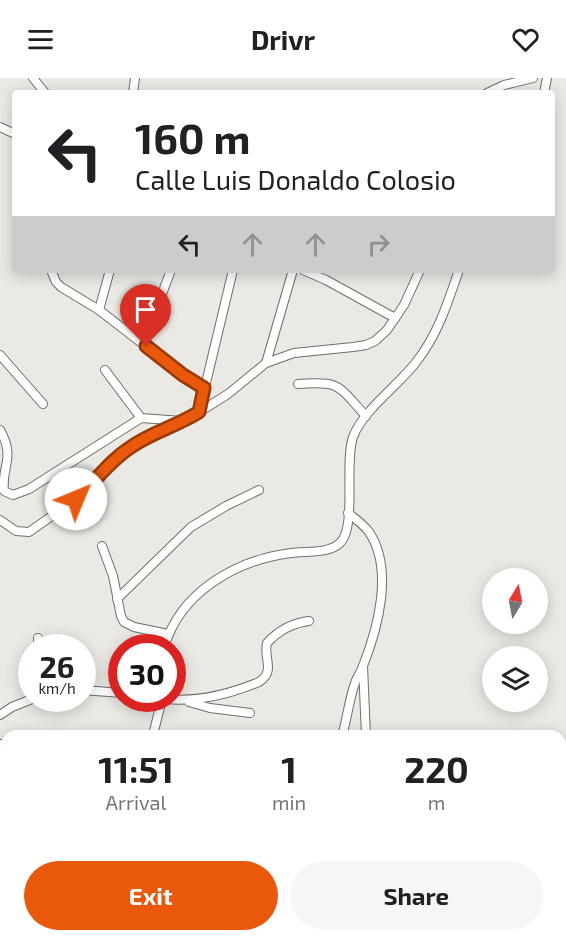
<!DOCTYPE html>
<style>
:root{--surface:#fff;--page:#f6f6f6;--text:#202124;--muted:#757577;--accent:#ea580c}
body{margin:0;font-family:"Exo 2",sans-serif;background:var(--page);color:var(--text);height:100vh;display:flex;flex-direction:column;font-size:22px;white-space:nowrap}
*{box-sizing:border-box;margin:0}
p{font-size:20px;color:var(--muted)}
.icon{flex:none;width:33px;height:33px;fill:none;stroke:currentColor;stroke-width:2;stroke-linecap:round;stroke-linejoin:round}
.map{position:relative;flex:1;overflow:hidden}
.side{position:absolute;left:0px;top:652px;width:567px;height:212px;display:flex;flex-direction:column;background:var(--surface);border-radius:18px 18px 0 0;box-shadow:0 3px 15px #0003}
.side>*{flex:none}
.hud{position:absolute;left:12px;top:12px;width:543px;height:183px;border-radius:6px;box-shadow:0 3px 15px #0003;background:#fff;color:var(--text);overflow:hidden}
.needle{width:39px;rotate:10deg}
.buttons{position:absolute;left:482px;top:490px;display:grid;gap:12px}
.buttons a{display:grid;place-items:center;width:66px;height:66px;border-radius:50%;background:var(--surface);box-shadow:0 3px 15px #0003;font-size:30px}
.speed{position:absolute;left:18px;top:556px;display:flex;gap:12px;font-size:30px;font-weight:700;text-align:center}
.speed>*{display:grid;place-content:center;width:78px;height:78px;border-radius:50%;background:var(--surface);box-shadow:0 3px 15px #0003;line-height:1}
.speed small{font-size:15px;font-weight:400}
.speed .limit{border:9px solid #d22;background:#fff;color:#111}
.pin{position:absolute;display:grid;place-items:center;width:51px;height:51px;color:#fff;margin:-62px -26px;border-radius:50% 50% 50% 0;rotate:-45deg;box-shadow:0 0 6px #0007}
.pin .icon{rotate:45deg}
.me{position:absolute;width:66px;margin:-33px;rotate:45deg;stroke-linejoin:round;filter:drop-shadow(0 0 4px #0008)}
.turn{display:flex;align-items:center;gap:21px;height:126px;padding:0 24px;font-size:27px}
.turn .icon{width:78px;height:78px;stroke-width:2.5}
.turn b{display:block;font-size:42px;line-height:51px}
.lanes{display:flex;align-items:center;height:57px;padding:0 24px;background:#0003;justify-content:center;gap:30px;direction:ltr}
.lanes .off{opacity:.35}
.eta{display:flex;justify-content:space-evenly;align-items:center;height:102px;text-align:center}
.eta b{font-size:36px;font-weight:700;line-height:42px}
.cta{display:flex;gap:12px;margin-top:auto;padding:12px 24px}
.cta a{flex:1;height:69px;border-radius:36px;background:var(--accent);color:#fff;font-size:24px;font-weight:700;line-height:69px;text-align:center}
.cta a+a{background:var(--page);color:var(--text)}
header{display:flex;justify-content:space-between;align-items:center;height:78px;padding:0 24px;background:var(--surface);font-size:27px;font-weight:700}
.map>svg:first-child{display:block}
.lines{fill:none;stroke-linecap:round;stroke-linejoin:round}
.street-casing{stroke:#706f6a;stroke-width:10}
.secondary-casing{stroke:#706f6a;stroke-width:14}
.street{stroke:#fff;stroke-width:8}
.secondary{stroke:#cef0f5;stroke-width:12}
.route-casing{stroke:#983908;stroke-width:15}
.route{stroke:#ea580c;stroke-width:10}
</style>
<header><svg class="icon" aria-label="menu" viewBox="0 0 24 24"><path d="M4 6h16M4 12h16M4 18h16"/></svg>Drivr<svg class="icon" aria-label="heart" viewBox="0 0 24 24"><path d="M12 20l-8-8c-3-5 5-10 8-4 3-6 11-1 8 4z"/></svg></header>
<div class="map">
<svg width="566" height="863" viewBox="0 0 566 863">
<rect width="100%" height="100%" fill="#ebe9e4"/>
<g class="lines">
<defs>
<g id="street">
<path d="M33 0 45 15"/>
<path d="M133 15 135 0"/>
<path d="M487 15 504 7 533 0"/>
<path d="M544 15 547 0"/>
<path d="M0 49 15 56"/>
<path d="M51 192 56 204 61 209 99 232 183 297 204 310"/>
<path d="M303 192 326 202 395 240"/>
<path d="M162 216 171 192"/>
<path d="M99 232 110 192"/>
<path d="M0 277 43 326"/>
<path d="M266 285 293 192"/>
<path d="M105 292 141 340"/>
<path d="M298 306C342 303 337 307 366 338"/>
<path d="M199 334 233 192"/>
<path d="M0 352C16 380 1 388 4 413L13 417 29 411 141 340 182 343"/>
<path d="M0 442 16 453 29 454 76 421 114 381 125 373 142 362 185 343 228 316 266 285 294 275 353 269 366 267 375 263 387 252 404 227 420 192"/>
<path d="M102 468 113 498 121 538 124 544 134 549 168 556"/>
<path d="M117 521 191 449 226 428 259 412"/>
<path d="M38 560 39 570"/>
<path d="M164 570C180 514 236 482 291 475 307 473 328 476 340 465 357 449 344 385 353 359 363 332 400 306 417 283 438 256 448 224 459 192"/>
<path d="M363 588 366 658"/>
<path d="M82 612 122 615"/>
<path d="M167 621C198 624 230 616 259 604 276 593 263 580 267 565 278 553 293 545 309 543"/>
<path d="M189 624 210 630 250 635"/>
<path d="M0 637 12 629 32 621"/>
<path d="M157 658 154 653 162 621"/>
<path d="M342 658C347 641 349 622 355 605 357 599 361 594 363 588 378 550 394 491 369 454 363 446 356 441 348 435"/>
<path d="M0 666 6 667"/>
<path d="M0 722 6 721"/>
<path d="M0 778H6"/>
<path d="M49 863 50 858"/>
<path d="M257 863 258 858"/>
</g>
<path id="secondary" d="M0 834 6 835"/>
</defs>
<use href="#street" class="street-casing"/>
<use href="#secondary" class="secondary-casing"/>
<use href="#street" class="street"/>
<use href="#secondary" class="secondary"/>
</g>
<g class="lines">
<defs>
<path id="route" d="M76 421C95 404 109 383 131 369 152 354 177 348 199 334L204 310 183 297 146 268"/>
</defs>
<use href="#route" class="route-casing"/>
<use href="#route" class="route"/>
</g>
</svg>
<div class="buttons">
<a><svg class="needle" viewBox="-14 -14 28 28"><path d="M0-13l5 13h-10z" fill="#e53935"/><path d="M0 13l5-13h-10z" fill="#757577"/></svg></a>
<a><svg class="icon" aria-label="layers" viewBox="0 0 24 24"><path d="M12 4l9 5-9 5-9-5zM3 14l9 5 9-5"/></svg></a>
</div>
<div class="speed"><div>26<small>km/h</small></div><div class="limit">30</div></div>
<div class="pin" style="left:146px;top:268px;background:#d93025"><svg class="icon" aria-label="arrive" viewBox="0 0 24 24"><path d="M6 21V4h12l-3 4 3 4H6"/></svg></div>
<svg class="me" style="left:76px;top:421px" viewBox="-20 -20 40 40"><circle r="19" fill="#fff"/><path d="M0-13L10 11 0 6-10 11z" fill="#ea580c"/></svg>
<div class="hud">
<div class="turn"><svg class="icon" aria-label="left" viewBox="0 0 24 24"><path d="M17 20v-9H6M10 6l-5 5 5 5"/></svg><div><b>160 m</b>Calle Luis Donaldo Colosio</div></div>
<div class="lanes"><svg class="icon" aria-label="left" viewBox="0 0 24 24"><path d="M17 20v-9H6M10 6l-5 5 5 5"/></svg><svg class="icon off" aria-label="ahead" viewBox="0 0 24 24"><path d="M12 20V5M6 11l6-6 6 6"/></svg><svg class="icon off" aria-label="ahead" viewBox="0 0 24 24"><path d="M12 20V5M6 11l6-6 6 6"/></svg><svg class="icon off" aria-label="right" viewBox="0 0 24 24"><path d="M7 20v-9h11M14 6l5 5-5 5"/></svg></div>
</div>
<section class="side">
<div class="eta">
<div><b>11:51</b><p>Arrival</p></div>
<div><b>1</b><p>min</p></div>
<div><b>220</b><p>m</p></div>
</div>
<div class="cta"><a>Exit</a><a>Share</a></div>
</section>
</div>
